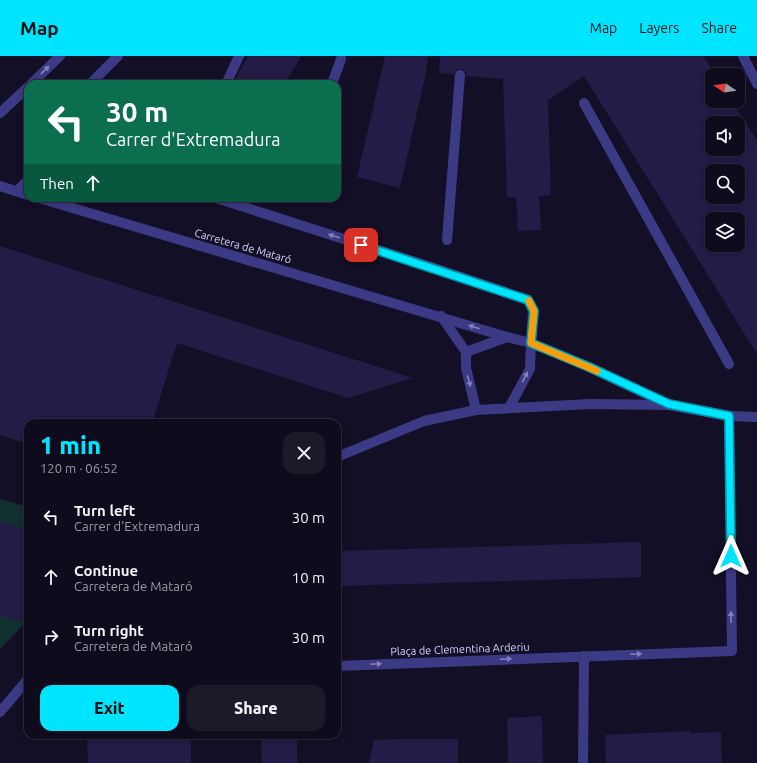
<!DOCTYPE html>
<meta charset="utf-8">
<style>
:root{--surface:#0e0b1c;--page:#1c1929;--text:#f1f3f6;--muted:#9b9ba3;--line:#2e2b3b;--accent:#00e5ff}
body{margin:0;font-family:Ubuntu,sans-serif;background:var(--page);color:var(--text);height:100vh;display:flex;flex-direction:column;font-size:15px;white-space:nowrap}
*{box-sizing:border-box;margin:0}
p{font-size:13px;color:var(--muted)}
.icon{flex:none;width:22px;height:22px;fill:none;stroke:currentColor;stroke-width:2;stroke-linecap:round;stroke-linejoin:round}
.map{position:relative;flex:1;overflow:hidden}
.drawer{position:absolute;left:24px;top:363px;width:317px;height:320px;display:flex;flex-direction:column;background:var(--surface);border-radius:12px;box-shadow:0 2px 10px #0003,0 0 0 1px var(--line)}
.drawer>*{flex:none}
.hud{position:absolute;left:24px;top:24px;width:317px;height:122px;border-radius:12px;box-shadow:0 2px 10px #0003,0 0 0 1px var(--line);background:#0b6e4f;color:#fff;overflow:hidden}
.needle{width:26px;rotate:283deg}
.fabs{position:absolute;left:705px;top:12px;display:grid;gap:8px}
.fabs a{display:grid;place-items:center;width:40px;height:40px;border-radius:8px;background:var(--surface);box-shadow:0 2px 10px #0003,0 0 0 1px var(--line);font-size:20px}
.pin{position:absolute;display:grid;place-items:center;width:34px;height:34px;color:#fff;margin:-17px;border-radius:8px;box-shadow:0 2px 6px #0006}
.me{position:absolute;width:44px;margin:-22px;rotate:0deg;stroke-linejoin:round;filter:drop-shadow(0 0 3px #0008)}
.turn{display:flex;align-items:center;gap:14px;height:84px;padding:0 16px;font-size:18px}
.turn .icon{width:52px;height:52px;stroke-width:2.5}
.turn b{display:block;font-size:28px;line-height:34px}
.then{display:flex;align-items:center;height:38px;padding:0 16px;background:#0003;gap:8px;font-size:15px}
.round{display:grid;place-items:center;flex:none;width:42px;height:42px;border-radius:12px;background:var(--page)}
.head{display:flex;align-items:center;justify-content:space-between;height:68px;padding:0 16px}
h1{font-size:24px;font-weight:800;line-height:30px;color:var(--accent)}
.primary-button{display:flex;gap:8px;margin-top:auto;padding:8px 16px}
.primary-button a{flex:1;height:46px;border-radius:12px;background:var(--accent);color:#111;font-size:16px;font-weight:800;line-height:46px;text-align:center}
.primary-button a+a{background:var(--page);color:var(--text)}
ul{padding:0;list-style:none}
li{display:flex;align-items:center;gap:12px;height:60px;padding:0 16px}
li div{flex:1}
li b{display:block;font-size:15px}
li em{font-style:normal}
header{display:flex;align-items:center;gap:24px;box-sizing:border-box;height:56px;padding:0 20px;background:var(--accent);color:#111}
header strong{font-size:19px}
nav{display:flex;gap:22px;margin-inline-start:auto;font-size:14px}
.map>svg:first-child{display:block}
.green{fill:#12302f}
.building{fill:#241b47;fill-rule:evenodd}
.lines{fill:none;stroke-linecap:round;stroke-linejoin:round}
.service{stroke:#3d3a85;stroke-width:10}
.pedestrian{stroke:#3d3a85;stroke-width:10}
.minor{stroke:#3d3a85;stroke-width:10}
.oneway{fill:#837fbc}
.route-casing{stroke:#0095a6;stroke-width:10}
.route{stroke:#00e5ff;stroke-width:7}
.slow{stroke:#f59e0b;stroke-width:7}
.labels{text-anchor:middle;stroke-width:3;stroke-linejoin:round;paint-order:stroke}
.street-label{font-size:11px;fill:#d9d4ff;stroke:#130f26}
</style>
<header>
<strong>Map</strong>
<nav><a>Map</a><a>Layers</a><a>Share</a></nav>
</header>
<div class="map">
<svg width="757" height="707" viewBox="0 0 757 707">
<rect width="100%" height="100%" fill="#130f26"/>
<path class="green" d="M0 443 28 451V564L0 593Z"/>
<g class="building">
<path d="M248 0H301L285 28H233Z"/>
<path d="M385 0H428L425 21 400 132 357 121Z"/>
<path d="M440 0H703L715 19H712V45H732L757 85V298L584 20 548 44 551 139 539 140 541 174 518 175 516 141H507L503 23 466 20V16L461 13H457L454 18 439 17ZM712 67H738V93H712ZM712 115H738V141H712ZM712 163H738V189H712Z"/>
<path d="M0 190 259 273 413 322 348 342 177 287 152 367H28V388L0 379Z"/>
<path d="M0 465 28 474V567L0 560Z"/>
<path d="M641 486V521L337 530V495Z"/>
<path d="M542 660 543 707H508L507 662Z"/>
<path d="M690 675V677L721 676 722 707H606L605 679Z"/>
<path d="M87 679H191V707H88Z"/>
<path d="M261 679H297V707H262Z"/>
<path d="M398 683H458V707H369L374 684Z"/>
</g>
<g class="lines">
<g class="service">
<path d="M17 135 28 124"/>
<path d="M216 142 434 212 528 244 533 255 531 287"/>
</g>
<g class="pedestrian">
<path d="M90 28 118 0"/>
<path d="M226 28 239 0"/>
<path d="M332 28 341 3"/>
<path d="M447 184 460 19"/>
</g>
<g class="minor">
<path d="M743 0 757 28"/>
<path d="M31 28 60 0"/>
<path d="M584 47 729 308"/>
<path d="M0 57 28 31"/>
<path d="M0 130 28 139"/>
<path d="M39 142 507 281 531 287 589 311 669 349"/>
<path d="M441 260 466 296V312L476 354"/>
<path d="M466 296 507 281"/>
<path d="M509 352 530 313 531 287"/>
<path d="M337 401 424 365 476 354 590 348 669 349 729 360 757 361"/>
<path d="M337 610 732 595 729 360"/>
<path d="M0 656 28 623"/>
<path d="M583 707 584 600"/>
</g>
</g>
<defs><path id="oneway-solid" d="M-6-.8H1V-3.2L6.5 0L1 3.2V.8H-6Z"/></defs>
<g class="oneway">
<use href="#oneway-solid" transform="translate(45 14) rotate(-44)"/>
<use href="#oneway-solid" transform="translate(334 180) rotate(-162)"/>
<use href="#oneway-solid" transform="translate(474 271) rotate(-163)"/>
<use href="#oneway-solid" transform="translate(525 321) rotate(-63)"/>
<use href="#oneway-solid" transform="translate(469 325) rotate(75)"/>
<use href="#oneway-solid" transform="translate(731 561) rotate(-91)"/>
<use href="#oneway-solid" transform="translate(636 598) rotate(-2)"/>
<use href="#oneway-solid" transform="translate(506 603) rotate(-2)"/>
<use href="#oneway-solid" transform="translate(376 608) rotate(-2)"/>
</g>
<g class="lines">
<defs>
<path id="route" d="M361 189 528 244 534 255 531 287 589 311 669 348 729 360 731 500"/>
</defs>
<use href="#route" class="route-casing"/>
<use href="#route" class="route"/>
<path class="slow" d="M529 245 534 255 531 287 597 315"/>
</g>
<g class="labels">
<g class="street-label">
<text transform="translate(243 190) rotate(16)" y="4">Carretera de Mataró</text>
<text transform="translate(460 593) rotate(-2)" y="4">Plaça de Clementina Arderiu</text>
</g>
</g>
</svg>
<div class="fabs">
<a><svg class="needle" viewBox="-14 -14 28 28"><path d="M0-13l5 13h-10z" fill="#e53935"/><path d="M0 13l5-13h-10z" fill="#9b9ba3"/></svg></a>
<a><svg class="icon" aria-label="sound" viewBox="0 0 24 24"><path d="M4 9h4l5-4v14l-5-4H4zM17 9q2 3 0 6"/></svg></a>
<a><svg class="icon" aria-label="search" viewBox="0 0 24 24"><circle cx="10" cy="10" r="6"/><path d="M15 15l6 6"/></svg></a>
<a><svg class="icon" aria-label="layers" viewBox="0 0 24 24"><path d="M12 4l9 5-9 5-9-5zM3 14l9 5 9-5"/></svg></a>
</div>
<div class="pin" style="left:361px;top:189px;background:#d93025"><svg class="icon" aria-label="arrive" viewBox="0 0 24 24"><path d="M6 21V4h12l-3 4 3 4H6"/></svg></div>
<svg class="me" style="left:731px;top:500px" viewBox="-20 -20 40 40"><path d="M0-17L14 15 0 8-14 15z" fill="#00e5ff" stroke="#fff" stroke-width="4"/></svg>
<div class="hud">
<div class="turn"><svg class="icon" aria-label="left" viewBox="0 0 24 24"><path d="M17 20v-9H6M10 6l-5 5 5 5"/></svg><div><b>30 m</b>Carrer d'Extremadura</div></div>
<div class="then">Then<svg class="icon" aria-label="ahead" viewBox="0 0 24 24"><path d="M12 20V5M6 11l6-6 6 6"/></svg></div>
</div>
<section class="drawer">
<div class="head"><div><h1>1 min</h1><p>120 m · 06:52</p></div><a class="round"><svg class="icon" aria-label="close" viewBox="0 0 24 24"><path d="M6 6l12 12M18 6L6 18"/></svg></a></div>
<ul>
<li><svg class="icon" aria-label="left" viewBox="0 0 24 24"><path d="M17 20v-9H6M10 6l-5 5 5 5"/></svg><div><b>Turn left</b><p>Carrer d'Extremadura</p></div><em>30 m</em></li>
<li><svg class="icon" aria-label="ahead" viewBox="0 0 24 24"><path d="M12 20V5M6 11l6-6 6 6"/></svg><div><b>Continue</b><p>Carretera de Mataró</p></div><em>10 m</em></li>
<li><svg class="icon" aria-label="right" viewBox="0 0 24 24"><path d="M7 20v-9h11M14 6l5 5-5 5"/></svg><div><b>Turn right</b><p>Carretera de Mataró</p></div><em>30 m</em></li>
</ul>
<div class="primary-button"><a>Exit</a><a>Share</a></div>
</section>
</div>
